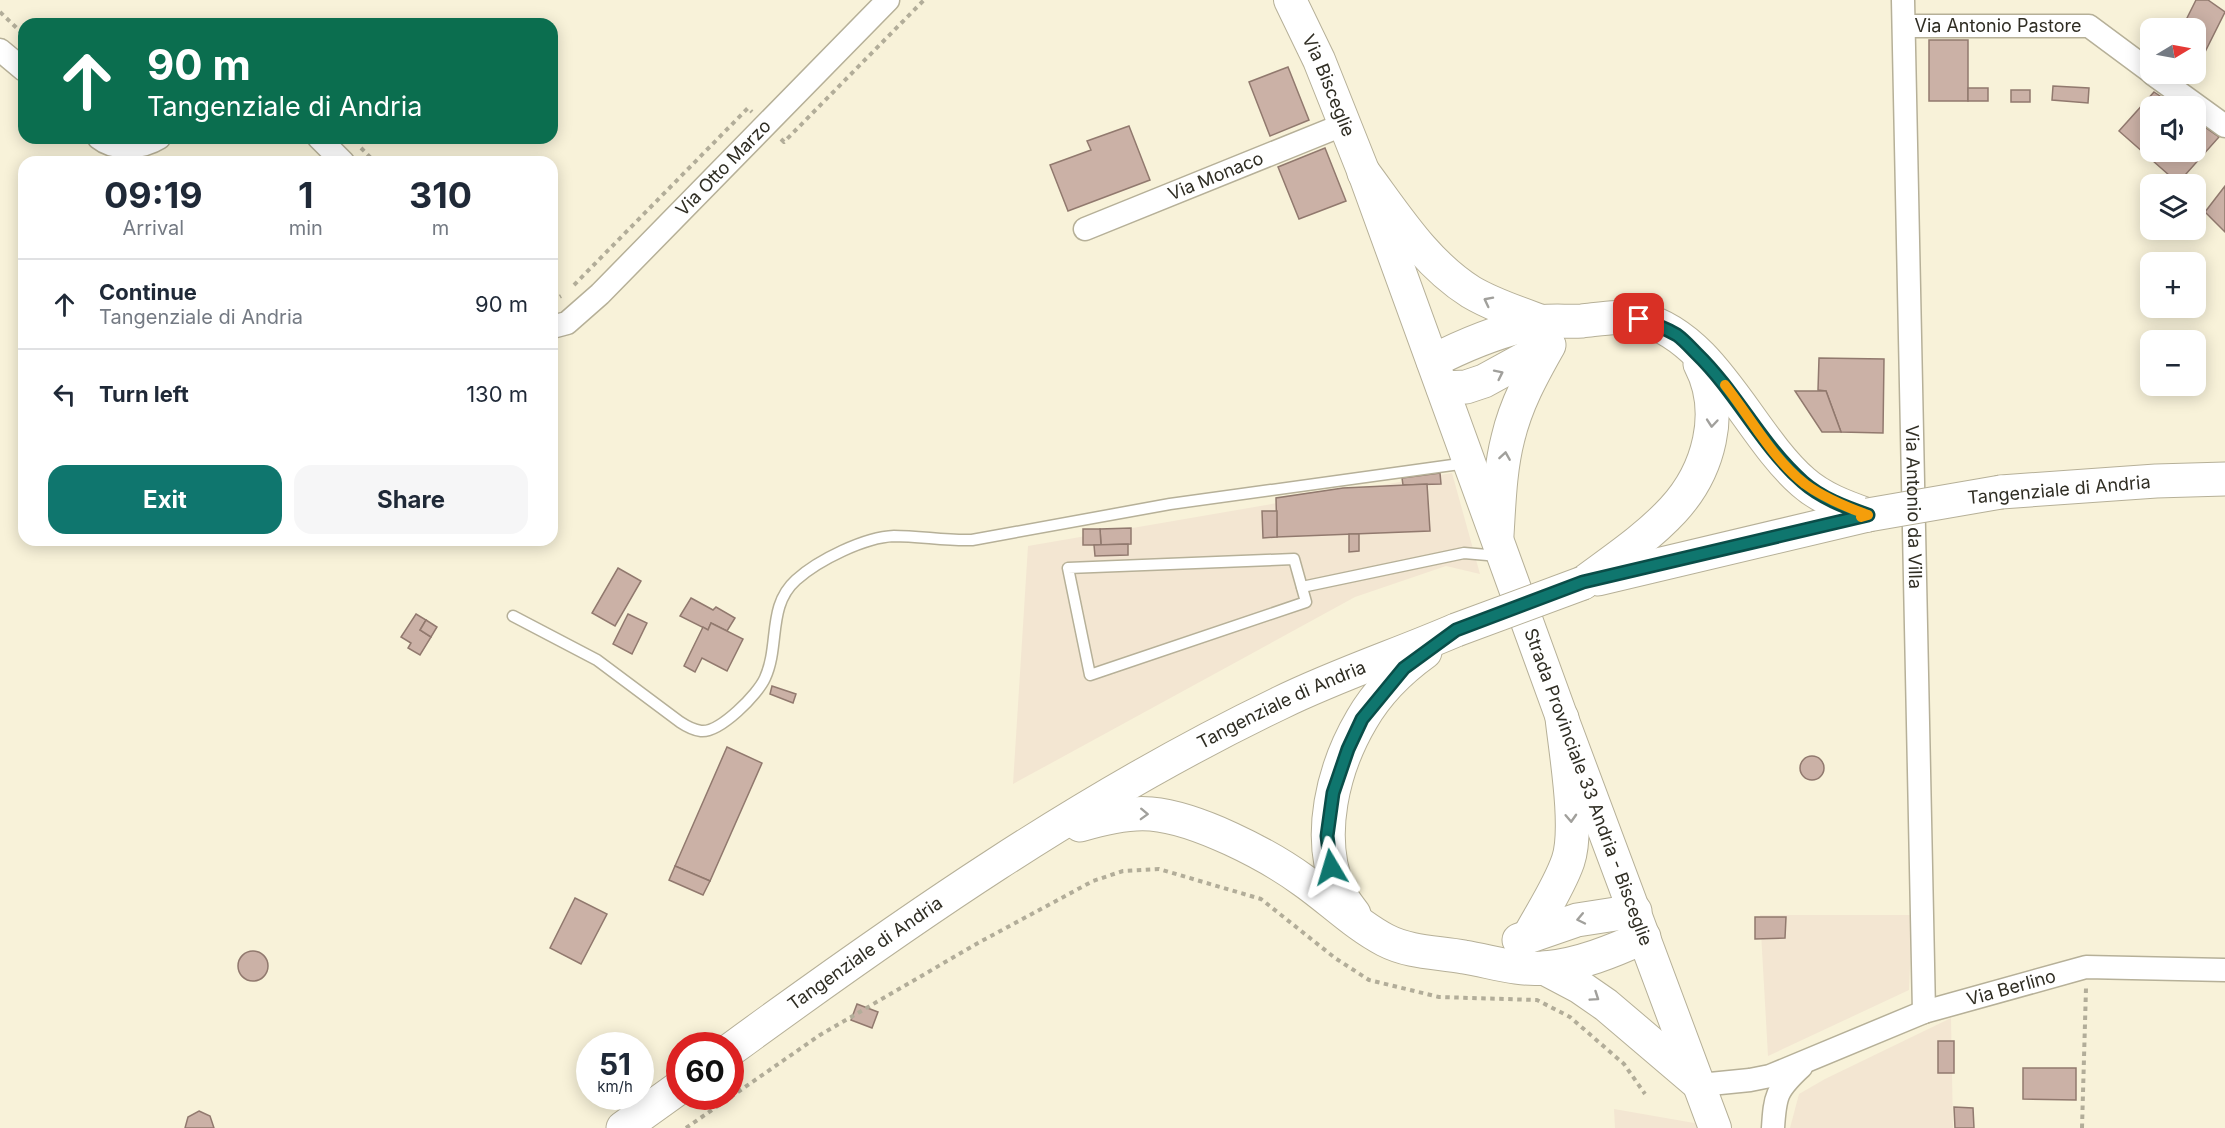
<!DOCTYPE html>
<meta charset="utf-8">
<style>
:root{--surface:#fff;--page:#f6f6f7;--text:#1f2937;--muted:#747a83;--line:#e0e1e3;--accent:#0f766e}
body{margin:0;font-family:Inter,sans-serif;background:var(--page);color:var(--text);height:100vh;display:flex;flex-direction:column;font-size:22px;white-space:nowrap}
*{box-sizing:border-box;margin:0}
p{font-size:20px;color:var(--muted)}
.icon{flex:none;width:33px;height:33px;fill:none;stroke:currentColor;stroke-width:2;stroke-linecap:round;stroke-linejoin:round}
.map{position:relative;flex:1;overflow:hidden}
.panel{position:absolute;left:18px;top:156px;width:540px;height:390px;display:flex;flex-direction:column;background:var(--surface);border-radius:18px;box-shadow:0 3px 15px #0003}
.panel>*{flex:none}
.top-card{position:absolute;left:18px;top:18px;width:540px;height:126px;border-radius:18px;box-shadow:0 3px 15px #0003;background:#0b6e4f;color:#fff;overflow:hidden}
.needle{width:39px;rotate:80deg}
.buttons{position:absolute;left:2140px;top:18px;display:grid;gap:12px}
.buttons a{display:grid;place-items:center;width:66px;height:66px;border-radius:12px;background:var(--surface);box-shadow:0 3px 15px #0003;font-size:30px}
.speed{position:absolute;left:576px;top:1032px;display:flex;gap:12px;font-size:30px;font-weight:700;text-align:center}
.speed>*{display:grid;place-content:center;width:78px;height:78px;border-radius:50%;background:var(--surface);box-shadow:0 3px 15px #0003;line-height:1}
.speed small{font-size:15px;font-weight:400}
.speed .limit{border:9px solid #d22;background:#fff;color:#111}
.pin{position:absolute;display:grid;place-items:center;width:51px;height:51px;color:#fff;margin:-26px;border-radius:12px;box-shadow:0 3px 9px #0006}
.me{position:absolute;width:66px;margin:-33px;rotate:353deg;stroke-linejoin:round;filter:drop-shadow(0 0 4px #0008)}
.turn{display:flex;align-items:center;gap:21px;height:126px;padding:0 30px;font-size:27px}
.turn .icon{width:78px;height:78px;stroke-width:2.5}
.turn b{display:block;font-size:42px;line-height:51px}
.eta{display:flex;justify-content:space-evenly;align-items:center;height:102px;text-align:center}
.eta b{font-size:36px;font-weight:700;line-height:42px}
.primary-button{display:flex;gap:12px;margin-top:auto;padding:12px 30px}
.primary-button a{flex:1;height:69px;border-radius:18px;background:var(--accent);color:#fff;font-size:24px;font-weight:700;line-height:69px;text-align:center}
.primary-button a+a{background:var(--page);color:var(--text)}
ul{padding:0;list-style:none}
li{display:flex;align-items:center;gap:18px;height:90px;padding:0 30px;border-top:2px solid var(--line)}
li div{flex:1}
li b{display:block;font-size:22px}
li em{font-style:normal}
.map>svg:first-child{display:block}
.industrial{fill:#f3e6d2}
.building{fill:#cbb1a6;stroke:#91796e;stroke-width:1.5}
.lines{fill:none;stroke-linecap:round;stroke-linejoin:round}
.lane-casing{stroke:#b6b098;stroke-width:13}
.street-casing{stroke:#b6b098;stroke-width:25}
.secondary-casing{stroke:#b6b098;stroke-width:34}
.primary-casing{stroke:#b6b098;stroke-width:35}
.path{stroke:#b2ad99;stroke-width:4;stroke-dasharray:4.5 4.5;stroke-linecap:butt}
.lane{stroke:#fff;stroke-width:10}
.street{stroke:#fff;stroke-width:22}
.secondary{stroke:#fff;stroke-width:32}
.primary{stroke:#fff;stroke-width:33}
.primary-bridge-casing{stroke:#b6b098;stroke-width:35;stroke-linecap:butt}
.primary-bridge{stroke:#fff;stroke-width:33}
.oneway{stroke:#a1a09c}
.route-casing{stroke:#0a4d48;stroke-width:15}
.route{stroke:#0f766e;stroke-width:10}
.slow{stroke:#f59e0b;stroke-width:10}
.labels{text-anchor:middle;stroke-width:4.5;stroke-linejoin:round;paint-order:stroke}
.street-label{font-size:18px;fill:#2f2d23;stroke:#fff}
</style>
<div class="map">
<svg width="2225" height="1128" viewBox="0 0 2225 1128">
<rect width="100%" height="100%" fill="#f8f2d9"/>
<g class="industrial">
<path d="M1452 473 1480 574 1446 566 1355 597 1013 784 1028 546Z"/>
<path d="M1760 915H1912L1909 990 1768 1056Z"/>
<path d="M1951 1018 1953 1128H1790L1799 1094 1825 1079Z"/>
<path d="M1614 1109 1700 1124 1701 1128H1615Z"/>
</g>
<g class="building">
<path d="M2196 0H2208L2225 12 2196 70V28H2182Z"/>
<rect x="1929" y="40" width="39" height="61"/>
<path d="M1288 67 1309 120 1270 136 1249 82Z"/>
<path d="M2053 86 2089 88 2088 103 2052 100Z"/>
<rect x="1968" y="88" width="20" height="13"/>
<rect x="2011" y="90" width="19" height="12"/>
<path d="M2154 92 2175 106H2151V152H2196V121L2219 137 2178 183 2119 131Z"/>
<path d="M1129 126 1150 180 1068 211 1050 165 1091 150 1087 141Z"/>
<path d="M1325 148 1346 201 1299 219 1278 167Z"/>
<path d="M2225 186V232L2205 212Z"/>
<path d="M1819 358 1884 359 1883 433 1841 432 1826 391 1818 390Z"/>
<path d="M1795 391H1826L1841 432H1822Z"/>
<path d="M1440 473 1441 484 1403 485 1402 478Z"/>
<path d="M1427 484 1430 531 1277 537 1276 498 1343 488Z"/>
<path d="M1262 511H1277V537L1263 538Z"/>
<path d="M1131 528V544L1101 545 1100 529Z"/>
<path d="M1083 529H1100L1101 545H1083Z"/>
<path d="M1349 534H1359V551L1349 552Z"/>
<path d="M1128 544V555L1095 556 1094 545Z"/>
<path d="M618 568 641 581 615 626 592 613Z"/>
<path d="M691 598 713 610 716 607 735 618 727 631 711 623 708 630 680 616Z"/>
<path d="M416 614 426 620 420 630 431 637 420 655 408 648 411 643 401 637Z"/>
<path d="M628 614 647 623 632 654 613 644Z"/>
<path d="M426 620 437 627 431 637 420 630Z"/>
<path d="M711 623 743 639 727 671 702 658 695 672 684 666 703 627 708 630Z"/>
<path d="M772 686 796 694 793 703 770 694Z"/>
<path d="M727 747 762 763 710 881 675 866Z"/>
<circle cx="1812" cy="768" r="12"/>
<path d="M675 866 710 881 703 895 669 880Z"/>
<path d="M575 898 607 914 581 964 550 948Z"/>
<path d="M1755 917H1786L1785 938 1755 939Z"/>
<circle cx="253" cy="966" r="15"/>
<path d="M857 1004 878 1012 872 1028 851 1020Z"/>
<rect x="1938" y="1041" width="16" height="32"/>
<path d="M2023 1068H2076V1100L2023 1099Z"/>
<path d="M1954 1107 1973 1108 1974 1128H1955Z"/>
<path d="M199 1111 210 1116 214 1128H185L188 1117Z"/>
</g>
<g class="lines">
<defs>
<g id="lane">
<path d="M1294 559 1306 602 1090 675 1068 568Z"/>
<path d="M1302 587 1464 553 1499 556"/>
<path d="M513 616 597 660 680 722C686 726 693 730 701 731 720 733 758 694 765 678 780 645 767 606 796 580 818 560 865 537 894 536 920 536 946 541 972 540L1170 504 1467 463"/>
</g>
<g id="street">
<path id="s1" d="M1903 0 1924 1012"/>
<path id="s2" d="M1904 26H2089L2151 72"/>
<path d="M0 50 24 70"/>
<path d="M2153 74 2225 126"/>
<path d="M99 138C115 151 143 148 159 138"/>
<path d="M319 138 343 162"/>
<path id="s3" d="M1085 229 1345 124"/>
<path id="s4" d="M552 327 567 323 600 294 888 0"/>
<path id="s5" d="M1700 1085 1750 1080 1770 1076 1924 1012 2086 967 2225 970"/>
<path d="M1773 1128C1775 1096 1776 1090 1801 1067"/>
</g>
<g id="secondary">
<path id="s6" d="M1290 0 1319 60 1364 173 1562 718 1715 1128"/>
</g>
<g id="primary">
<path d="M1364 173C1396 216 1425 263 1471 292 1493 305 1518 313 1543 322"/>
<path d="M1433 361C1468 343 1502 329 1541 322 1554 320 1568 322 1582 321 1601 319 1621 315 1641 319 1714 337 1749 435 1803 482 1821 498 1845 507 1868 515"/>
<path d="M1443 388 1466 387 1484 381 1548 346"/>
<path d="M2001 492 2156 481 2225 479"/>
<path d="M1497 535C1499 503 1500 469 1508 438 1516 404 1532 375 1549 345"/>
<path d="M1598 579 1868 515"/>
<path d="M1583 583C1614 560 1647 538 1673 510 1709 471 1725 412 1700 364"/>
<path d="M1080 825C1103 818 1127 812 1151 814 1197 818 1267 854 1304 881 1331 900 1356 925 1385 940 1410 953 1437 952 1464 957 1490 961 1518 971 1545 968 1579 965 1613 951 1644 937"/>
<path d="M1354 914C1349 907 1342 899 1339 891 1316 836 1333 768 1362 719 1377 693 1400 670 1425 652"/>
<path d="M1529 936C1542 912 1559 887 1568 861 1579 829 1566 754 1562 718"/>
<path d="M1519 940 1577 920 1635 911"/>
<path d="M1544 968 1580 987 1606 1005 1700 1085"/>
<path id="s7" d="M730 1050C905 922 1084 797 1280 703 1337 675 1398 655 1456 630"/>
<path d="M623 1128 680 1087"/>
</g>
</defs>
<use href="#lane" class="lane-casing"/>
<use href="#street" class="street-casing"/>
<use href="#secondary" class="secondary-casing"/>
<use href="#primary" class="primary-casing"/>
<g class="path">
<path d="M0 12 24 35"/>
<path d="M781 139 784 142 924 0"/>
<path d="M361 148 375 162"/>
<path d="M574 285 748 108 752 112"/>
<path d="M552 301 561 296"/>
<path d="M686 1128 820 1035 978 943 1093 881 1123 871 1159 869 1261 899 1335 958 1369 980 1439 997 1537 1000 1570 1017 1624 1064 1645 1094"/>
<path d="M2082 1128 2086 988"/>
</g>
<use href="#lane" class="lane"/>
<use href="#street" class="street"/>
<use href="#secondary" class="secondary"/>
<use href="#primary" class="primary"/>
<defs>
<g id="primary-bridge">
<path d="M1868 515 2001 492"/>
<path d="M1456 630 1583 583"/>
</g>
</defs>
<use href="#primary-bridge" class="primary-bridge-casing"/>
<use href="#primary-bridge" class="primary-bridge"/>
</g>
<defs><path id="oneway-chevron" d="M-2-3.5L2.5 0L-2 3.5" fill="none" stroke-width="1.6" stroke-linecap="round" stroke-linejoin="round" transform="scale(1.5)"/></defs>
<g class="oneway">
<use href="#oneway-chevron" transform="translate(1488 301) rotate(-153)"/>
<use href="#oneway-chevron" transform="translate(1499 374) rotate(-26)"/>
<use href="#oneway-chevron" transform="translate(1712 423) rotate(95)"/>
<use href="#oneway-chevron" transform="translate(1505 456) rotate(-81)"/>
<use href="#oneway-chevron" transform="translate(1144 814) rotate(2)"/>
<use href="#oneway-chevron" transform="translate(1571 818) rotate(87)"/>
<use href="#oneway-chevron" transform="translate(1581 919) rotate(168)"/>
<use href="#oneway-chevron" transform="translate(1595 997) rotate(34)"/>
</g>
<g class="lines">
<defs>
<path id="route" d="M1331 867 1327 836 1333 793 1348 749 1362 719 1404 668 1456 630 1583 582 1868 515C1845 507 1821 498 1803 482 1761 445 1737 393 1697 354 1691 348 1684 340 1677 335 1665 328 1652 323 1639 319"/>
</defs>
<use href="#route" class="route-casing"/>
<use href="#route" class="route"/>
<path class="slow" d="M1725 385C1751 418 1772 458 1805 484 1824 498 1846 507 1868 515L1861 517"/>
</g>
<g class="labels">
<g class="street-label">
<text dy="6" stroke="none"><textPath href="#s2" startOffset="94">Via Antonio Pastore</textPath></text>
<text dy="6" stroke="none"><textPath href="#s6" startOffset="94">Via Bisceglie</textPath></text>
<text dy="6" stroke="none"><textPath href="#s4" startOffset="236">Via Otto Marzo</textPath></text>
<text dy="6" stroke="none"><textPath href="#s3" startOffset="141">Via Monaco</textPath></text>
<text transform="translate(2059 490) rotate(-5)" y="6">Tangenziale di Andria</text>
<text dy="6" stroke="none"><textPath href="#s1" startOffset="507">Via Antonio da Villa</textPath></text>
<text dy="6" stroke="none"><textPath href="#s7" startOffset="652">Tangenziale di Andria</textPath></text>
<text dy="6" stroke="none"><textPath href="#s6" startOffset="842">Strada Provinciale 33 Andria - Bisceglie</textPath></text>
<text dy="6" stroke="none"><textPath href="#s7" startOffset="166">Tangenziale di Andria</textPath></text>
<text dy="6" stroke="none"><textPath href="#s5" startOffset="328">Via Berlino</textPath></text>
</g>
</g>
</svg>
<div class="buttons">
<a><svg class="needle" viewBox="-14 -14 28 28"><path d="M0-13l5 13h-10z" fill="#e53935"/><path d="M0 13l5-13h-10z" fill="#747a83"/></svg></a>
<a><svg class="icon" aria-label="sound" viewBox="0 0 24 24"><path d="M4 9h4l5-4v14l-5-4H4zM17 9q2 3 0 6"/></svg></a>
<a><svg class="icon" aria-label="layers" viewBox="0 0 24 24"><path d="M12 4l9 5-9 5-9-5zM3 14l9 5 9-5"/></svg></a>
<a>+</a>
<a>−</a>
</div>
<div class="speed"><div>51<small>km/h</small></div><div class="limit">60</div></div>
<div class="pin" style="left:1639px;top:319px;background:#d93025"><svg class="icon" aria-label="arrive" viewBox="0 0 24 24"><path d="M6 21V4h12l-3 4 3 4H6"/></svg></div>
<svg class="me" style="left:1331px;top:867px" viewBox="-20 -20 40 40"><path d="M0-17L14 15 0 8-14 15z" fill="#0f766e" stroke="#fff" stroke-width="4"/></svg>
<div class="top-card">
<div class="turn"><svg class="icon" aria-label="ahead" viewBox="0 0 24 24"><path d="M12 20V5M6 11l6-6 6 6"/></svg><div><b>90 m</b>Tangenziale di Andria</div></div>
</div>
<section class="panel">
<div class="eta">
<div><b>09:19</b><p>Arrival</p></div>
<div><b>1</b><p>min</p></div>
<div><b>310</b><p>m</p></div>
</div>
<ul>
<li><svg class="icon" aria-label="ahead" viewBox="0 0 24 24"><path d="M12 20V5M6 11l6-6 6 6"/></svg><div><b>Continue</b><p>Tangenziale di Andria</p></div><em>90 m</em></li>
<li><svg class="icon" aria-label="left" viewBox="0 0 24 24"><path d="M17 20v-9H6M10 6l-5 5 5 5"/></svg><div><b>Turn left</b></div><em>130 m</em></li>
</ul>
<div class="primary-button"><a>Exit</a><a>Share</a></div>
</section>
</div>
